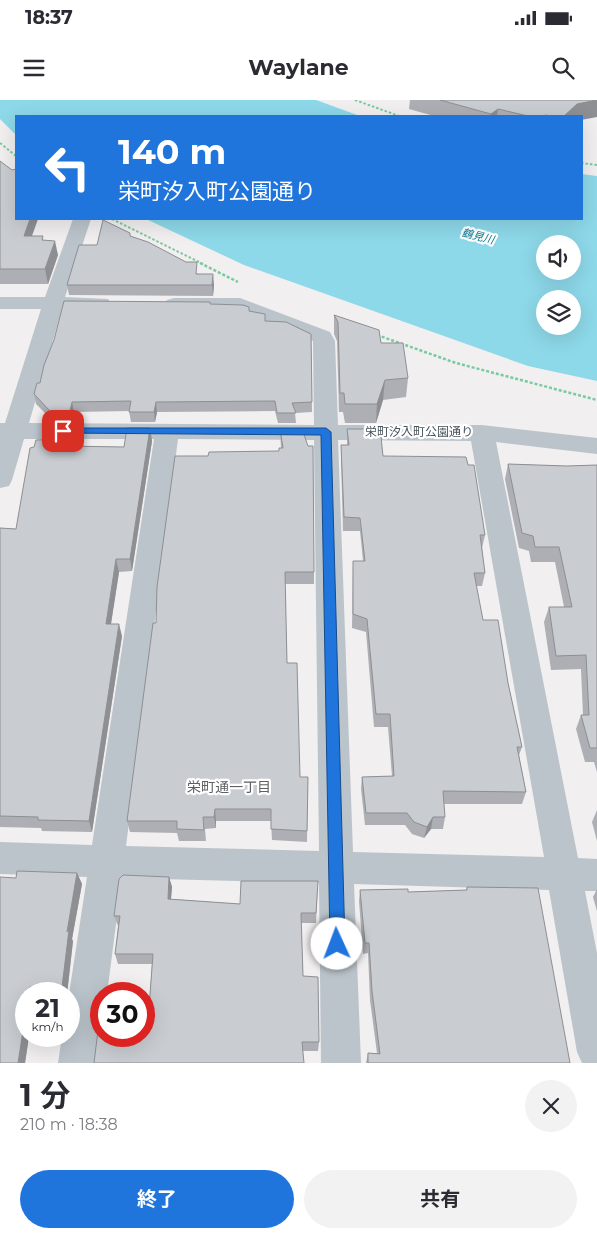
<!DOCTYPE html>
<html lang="ja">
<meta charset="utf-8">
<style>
:root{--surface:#fff;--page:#f2f2f3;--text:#2b2b33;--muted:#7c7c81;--accent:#1f75db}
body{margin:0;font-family:Montserrat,"Noto Sans JP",sans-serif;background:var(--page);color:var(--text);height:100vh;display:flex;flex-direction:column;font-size:19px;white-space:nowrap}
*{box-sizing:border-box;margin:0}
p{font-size:16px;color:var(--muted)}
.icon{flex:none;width:28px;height:28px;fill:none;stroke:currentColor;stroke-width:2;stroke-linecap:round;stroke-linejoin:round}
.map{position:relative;height:963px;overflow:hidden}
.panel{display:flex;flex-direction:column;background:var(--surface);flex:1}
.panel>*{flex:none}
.banner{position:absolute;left:15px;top:15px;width:568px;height:105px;border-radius:0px;box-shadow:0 5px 20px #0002;background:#1f75db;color:#fff;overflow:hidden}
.buttons{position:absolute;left:536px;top:135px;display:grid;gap:10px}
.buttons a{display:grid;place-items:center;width:45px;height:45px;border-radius:50%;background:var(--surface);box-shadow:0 5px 20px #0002;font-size:25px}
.speed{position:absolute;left:15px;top:882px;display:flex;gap:10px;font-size:25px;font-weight:700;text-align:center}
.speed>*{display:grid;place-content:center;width:65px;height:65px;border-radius:50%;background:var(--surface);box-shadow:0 5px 20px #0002;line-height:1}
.speed small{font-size:12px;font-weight:400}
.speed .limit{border:8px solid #d22;background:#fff;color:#111}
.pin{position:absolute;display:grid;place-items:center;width:42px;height:42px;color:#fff;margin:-21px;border-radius:10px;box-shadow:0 2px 8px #0006}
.me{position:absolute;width:55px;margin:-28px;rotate:358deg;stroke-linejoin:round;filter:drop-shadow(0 0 4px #0008)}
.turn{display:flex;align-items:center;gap:18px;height:105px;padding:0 20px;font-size:22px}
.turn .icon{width:65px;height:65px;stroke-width:2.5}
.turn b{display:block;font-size:35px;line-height:42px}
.round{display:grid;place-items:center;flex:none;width:52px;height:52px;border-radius:26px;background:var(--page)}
.headline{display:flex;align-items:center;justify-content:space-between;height:85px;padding:0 20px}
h1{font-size:30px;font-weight:700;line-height:38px}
.button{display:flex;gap:10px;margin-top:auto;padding:10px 20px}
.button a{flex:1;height:58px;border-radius:30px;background:var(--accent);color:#fff;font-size:20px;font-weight:700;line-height:58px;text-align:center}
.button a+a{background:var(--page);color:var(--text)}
.status{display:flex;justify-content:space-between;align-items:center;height:35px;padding:0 25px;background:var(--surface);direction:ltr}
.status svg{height:14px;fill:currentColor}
header{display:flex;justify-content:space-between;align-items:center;height:65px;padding:0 20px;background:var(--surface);font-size:22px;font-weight:700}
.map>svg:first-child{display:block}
.water{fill:#8dd8e9;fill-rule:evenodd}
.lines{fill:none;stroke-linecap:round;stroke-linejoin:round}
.path-far1{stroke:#78cba0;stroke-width:2;stroke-dasharray:2.5 2;stroke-linecap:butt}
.path{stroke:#78cba0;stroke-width:2.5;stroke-dasharray:3 2;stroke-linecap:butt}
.minor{fill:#bbc4cb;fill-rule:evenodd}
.wall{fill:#adafb4}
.shaded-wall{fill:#8d8f92}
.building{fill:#c9ccd1;stroke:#8d8f92}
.route{fill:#1f75db;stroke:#144c8e}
.labels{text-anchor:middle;stroke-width:4.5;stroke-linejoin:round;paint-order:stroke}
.far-water-label{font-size:11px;font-style:italic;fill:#117d96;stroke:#fff}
.street-label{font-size:12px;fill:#47535c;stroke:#fff}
.neighbourhood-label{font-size:14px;fill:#5c5f64;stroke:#fff}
</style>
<div class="status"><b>18:37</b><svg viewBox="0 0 49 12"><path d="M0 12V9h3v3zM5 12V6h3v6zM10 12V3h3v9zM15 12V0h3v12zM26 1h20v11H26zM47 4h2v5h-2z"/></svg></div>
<header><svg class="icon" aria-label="menu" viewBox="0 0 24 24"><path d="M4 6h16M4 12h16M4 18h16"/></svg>Waylane<svg class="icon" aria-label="search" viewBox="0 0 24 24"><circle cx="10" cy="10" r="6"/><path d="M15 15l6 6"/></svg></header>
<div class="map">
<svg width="597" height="963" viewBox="0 0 597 963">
<rect width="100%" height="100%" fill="#f1efef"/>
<g class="water">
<path d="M0 0H316L360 16H16V35L0 19Z"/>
<path d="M581 74 597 76V281L528 266 244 165 146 119H581ZM545 144H572V171H545ZM545 199H572V226H545Z"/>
</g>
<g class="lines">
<g class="path-far1">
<path d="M355 0 399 16"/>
<path d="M0 43 16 56"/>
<path d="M581 63 597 65"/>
<path d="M112 119 203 164"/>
</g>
<g class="path">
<path d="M200 163 238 182"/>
<path d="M377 235 456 263 597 300"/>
</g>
<path class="minor" d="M73 119H91L65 197 108 199 111 203 108 207 62 209 29 323 314 325 313 241 237 210H174L167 208 164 204 167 200 174 198H240L330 232 335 241 338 325H482L597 338V354L496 342 578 758 597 759V791H585L597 853V963H582L577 952 549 790 354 784 361 963H321L319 783 122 778 107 894H101V936L98 963H58L62 936H69V894L87 777 0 774V742L92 745 154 339H24L12 380 9 386 0 388V323H5L41 209H0V197H45ZM178 339 314 340 319 751 126 746ZM338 340 471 341 544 757 353 752Z"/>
</g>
<g class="wall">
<path d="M410 0H597L581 16H434L409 9Z"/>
<path d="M0 61 32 136 44 140 58 155 48 184H0Z"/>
<path d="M130 136 198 174 214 185 213 196 69 195 67 185 97 145Z"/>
<path d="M210 204 249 211 265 221 311 234 312 312 295 313 296 323H278L275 311 157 312 155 322H131L129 311 74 312 72 321H53L36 304 34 294 40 283Z"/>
<path d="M334 215 381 243 408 278 406 297 383 300 376 323H345L343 312H339L337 241 334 234Z"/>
<path d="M150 328 152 341 132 471 119 472 111 524 122 536 92 732 42 731 41 728 0 727V428L16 429 66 346 124 347Z"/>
<path d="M280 329 314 472V484H285L287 563 300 677H308L307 742 272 740 271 721H216V728L205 729 206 741H179L177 733 130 732 127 721 156 523 208 356 279 351 281 348Z"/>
<path d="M347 329 370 337 383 356 485 435 482 448 485 473 482 486H476L483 520 508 583 522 647 519 655 526 692 522 704H444L445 717 443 729H431L424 738 412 734 405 725H365L361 689 362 677 392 676 388 627H374L366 532 352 528 353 461H363L360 431H343L341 358V345H347Z"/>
<path d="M508 364 567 366 597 365V672L594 662H585L576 629 581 615H583L581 569 551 570 544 522 549 507H564L555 462H531L529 451 519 448 505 379Z"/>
<path d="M597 710V741L592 722Z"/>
<path d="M77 773 82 784 72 839 73 841 67 894H26V936H29L25 963H0L16 778Z"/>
<path d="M169 777 172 787 171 799 240 804 318 781 316 823H301L303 876 319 942 318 951H303L149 908 152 864H118L115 854 118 826 114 816Z"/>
<path d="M467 787 570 963H366L368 953H377L370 900 368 853 363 854 359 801 360 790 408 792 466 790Z"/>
<path d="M597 789V811L593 797Z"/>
</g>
<g class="shaded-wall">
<path d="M597 0V17L581 20V16H564L577 4Z"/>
<path d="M498 9 497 16H491V14Z"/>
<path d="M30 119H38L27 150 24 136Z"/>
<path d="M55 141 58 155 48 184 45 169Z"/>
<path d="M213 174 214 185 213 196 212 185Z"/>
<path d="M385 280 383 300 376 323 377 304Z"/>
<path d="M72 302 74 312 72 321 70 311Z"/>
<path d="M156 302 157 312 155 322 154 312Z"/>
<path d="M150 328 152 341 132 471 130 459Z"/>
<path d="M116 459 119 472 109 536 106 524Z"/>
<path d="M119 524 122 536 92 732 89 721Z"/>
<path d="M215 709 216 721V728L214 717Z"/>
<path d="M433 717 431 729 424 738 427 727Z"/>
<path d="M77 773 82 784 72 839 73 841 67 894H66L62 887 67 832Z"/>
<path d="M169 777 172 787 170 809 168 799Z"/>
<path d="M30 887 34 894H29Z"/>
<path d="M26 911V936H29L25 963H18Z"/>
</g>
<g class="building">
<path d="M440 0H597L577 4 564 16H551L545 15 544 16H528L498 9 491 14Z"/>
<path d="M0 61 12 70 16 69V119H30L24 136H43L42 140 55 141 45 169H0Z"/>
<path d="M103 120 130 133V136L148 142 186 162H197L196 174H213L212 185H67L79 145H97Z"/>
<path d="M64 201 210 202V204L243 205 249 207V211L265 214V221L286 222 311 234 312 302 292 303 296 313H277L275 301 156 302 154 312H129L131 301 72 302 70 311H50L34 294 37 283H40L44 265 54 240Z"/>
<path d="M334 215 379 230 381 243H403L408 278 385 280 377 304H345L344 293H340L338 222Z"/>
<path d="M127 328H150L130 459H116L106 524H119L89 721 38 720V717L0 716V428L16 429 30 348 34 347 36 340 64 339 63 346 124 347Z"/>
<path d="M280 329H302L308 346H313L314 472H285L287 563H297L300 677H308L307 731 271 729V709H215L214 717H203L204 730 177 729V721H127L153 523H156L157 487 175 356H208L209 352 279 351V348H283Z"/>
<path d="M347 329H371L368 337H381L383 356 466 357 468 365H474L485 435H480L485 473H474L483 520H498L508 583 522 647H517L526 692 443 691 445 717H433L427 727 414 722 407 713H366L362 677 394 676 390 614H376L367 519 353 514V461H365L360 418 344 417 341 345H349Z"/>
<path d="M508 364 567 366 597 365V648H590L581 615H589L586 555 556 556 549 507H572L559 447H535L533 436 522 433Z"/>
<path d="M17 771 77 773 67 832 69 830 62 887H30L29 894H26V911L18 963H0V777L16 778Z"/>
<path d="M123 775 169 777 168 799 240 804 241 781H318L316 813H301L303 876 318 877 319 942H302L304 963H94L101 906V936H144V908H149L153 854H115L120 816H114L119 779Z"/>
<path d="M467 787 538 788 570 963H368V953L380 954 372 891 369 843H365L360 790 408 789V792L467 790Z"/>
</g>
<path class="route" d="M63 328H326L331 332 345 844 343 849 337 852 332 849 330 844 321 335 59 333V329Z"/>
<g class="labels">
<g class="far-water-label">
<text transform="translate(478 136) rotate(14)" y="4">鶴見川</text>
</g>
<g class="street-label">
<text x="419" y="336">栄町汐入町公園通り</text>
</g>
<g class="neighbourhood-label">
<text x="229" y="692">栄町通一丁目</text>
</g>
</g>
</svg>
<div class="buttons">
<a><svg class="icon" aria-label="sound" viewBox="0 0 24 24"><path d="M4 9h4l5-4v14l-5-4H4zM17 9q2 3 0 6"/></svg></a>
<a><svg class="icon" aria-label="layers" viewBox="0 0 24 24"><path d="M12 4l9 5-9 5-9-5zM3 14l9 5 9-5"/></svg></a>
</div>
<div class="speed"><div>21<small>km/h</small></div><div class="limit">30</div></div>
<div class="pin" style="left:63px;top:331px;background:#d93025"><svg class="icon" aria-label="arrive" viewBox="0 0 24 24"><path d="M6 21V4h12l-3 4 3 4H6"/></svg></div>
<svg class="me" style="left:337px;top:844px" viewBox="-20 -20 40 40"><circle r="19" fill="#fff"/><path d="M0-13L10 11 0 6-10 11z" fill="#1f75db"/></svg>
<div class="banner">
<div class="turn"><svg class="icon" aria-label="left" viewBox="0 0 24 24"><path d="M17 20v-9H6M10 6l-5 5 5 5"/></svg><div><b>140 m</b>栄町汐入町公園通り</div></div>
</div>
</div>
<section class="panel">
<div class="headline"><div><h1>1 分</h1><p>210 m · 18:38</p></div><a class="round"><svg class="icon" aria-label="close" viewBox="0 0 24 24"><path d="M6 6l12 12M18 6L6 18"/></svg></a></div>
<div class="button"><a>終了</a><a>共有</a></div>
</section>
